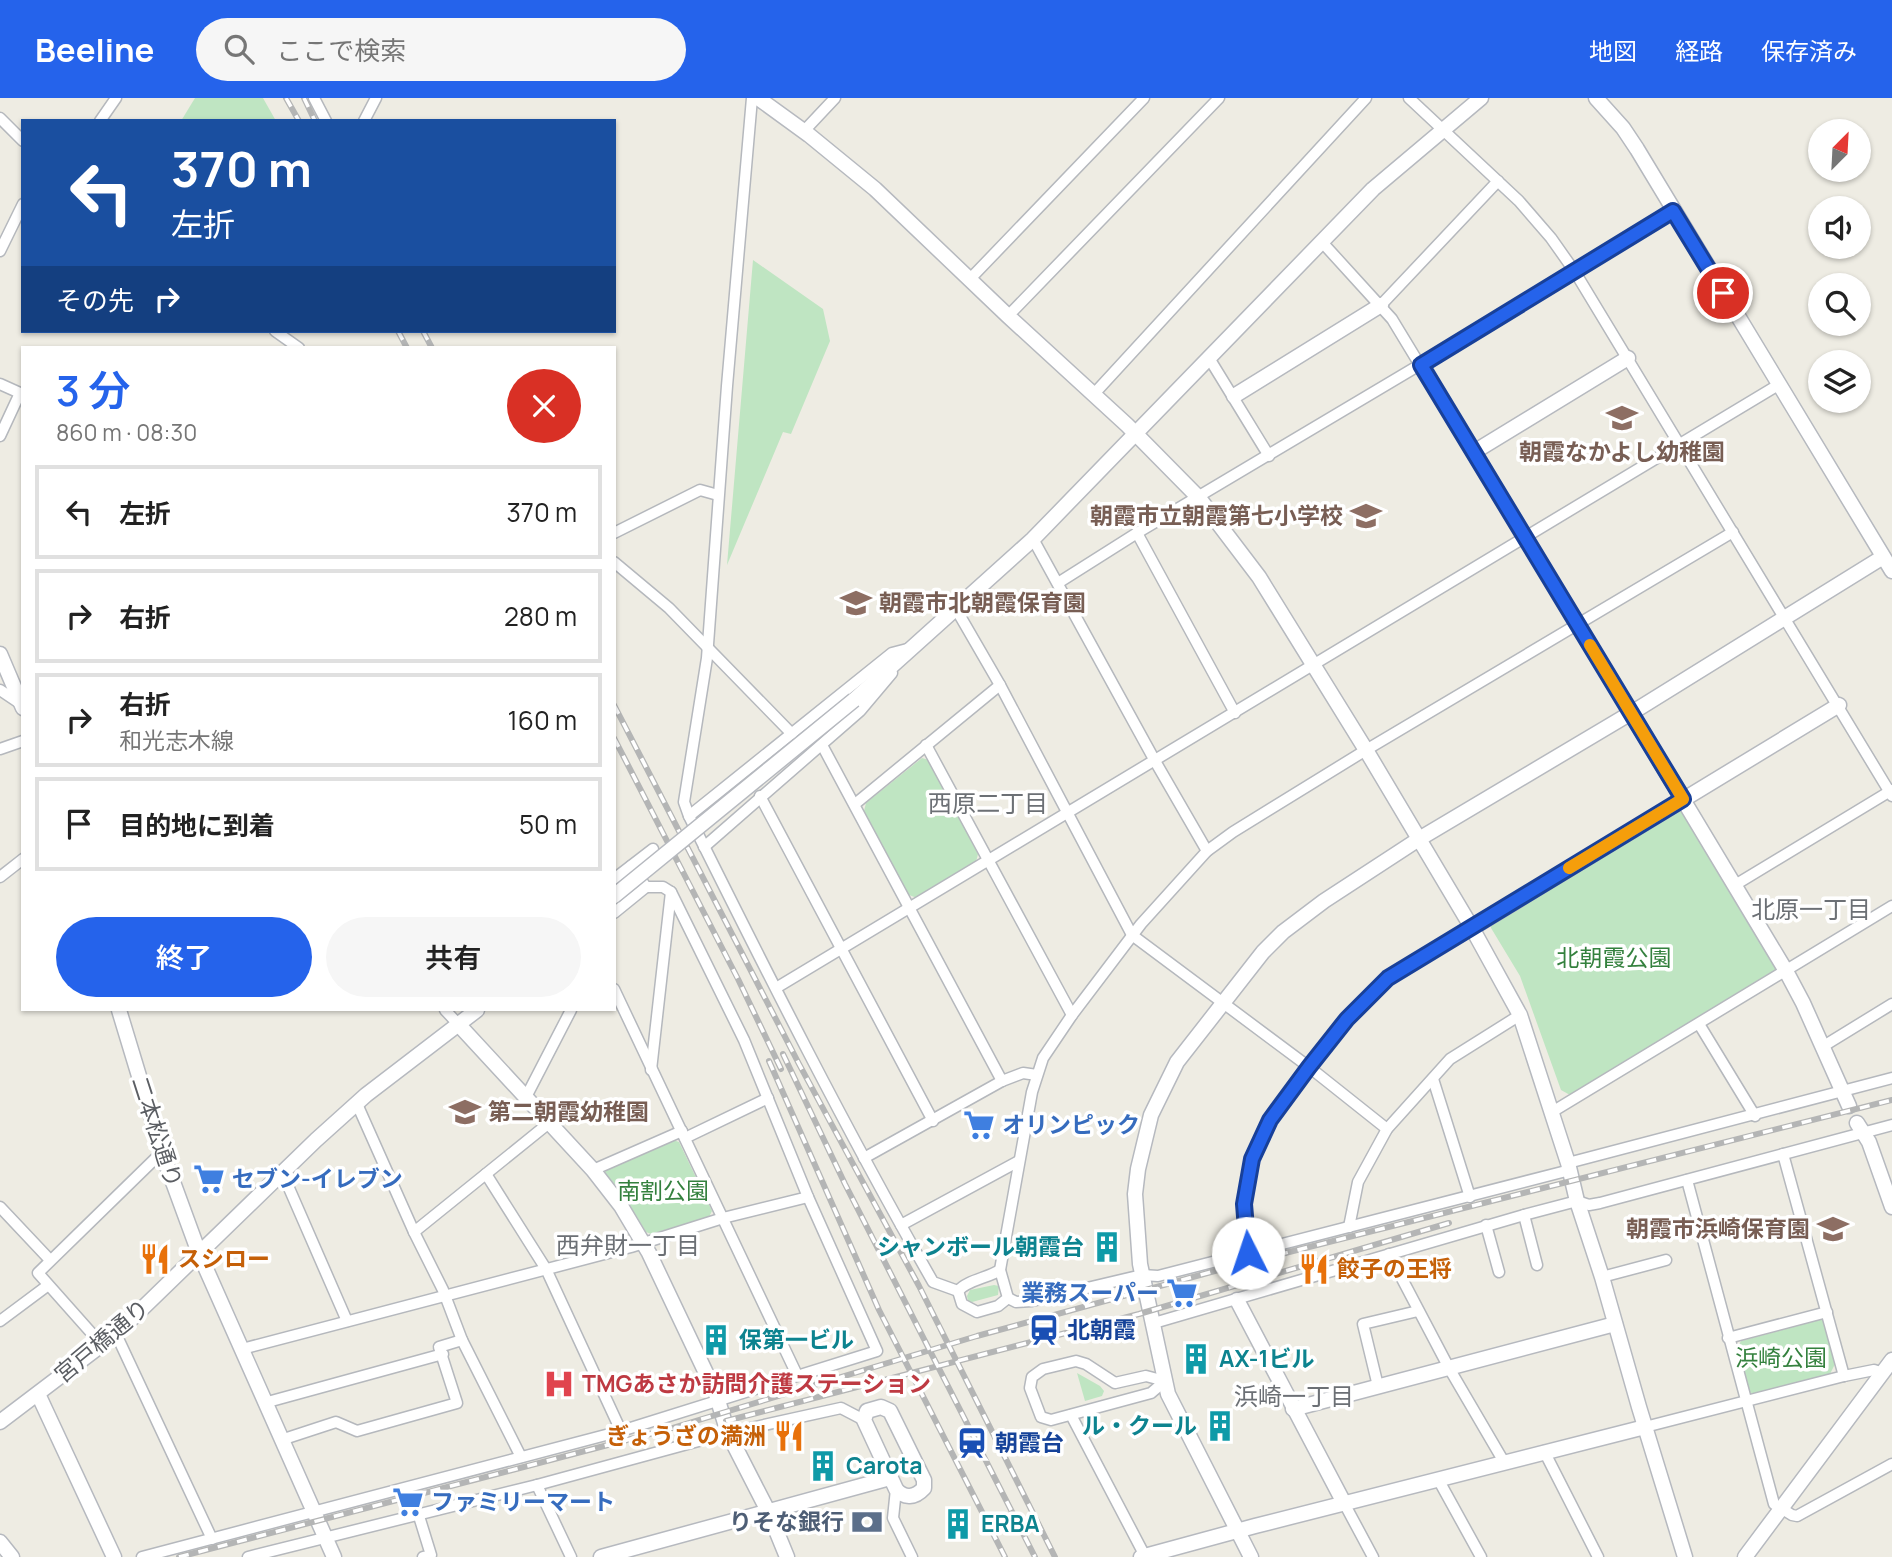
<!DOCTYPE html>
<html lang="ja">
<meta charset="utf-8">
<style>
:root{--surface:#fff;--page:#f6f6f6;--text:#222;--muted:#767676;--line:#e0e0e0;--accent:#2563eb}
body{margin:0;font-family:Manrope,"Noto Sans JP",sans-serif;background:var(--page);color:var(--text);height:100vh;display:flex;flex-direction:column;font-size:26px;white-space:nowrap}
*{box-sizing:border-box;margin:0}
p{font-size:23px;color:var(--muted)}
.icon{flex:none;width:38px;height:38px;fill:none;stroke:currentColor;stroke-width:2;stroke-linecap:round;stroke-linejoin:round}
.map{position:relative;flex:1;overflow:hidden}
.details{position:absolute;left:21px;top:248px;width:595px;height:665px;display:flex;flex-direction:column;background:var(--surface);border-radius:0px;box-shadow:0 2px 5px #0004}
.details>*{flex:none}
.guide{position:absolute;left:21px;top:21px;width:595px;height:214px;border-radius:0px;box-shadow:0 2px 5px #0004;background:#1a4fa0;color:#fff;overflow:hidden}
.needle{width:46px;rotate:24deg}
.tools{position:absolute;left:1808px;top:21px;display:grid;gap:14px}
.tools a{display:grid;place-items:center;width:63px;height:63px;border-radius:50%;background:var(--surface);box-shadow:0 2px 5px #0004;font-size:35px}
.pin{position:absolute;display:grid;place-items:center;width:60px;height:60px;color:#fff;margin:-30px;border:4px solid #fff;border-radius:50%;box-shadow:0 2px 7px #0007}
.me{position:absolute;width:77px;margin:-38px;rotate:356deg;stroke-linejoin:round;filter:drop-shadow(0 0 5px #0008)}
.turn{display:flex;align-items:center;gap:24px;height:147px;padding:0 35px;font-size:32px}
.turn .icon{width:91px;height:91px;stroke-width:2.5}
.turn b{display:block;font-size:49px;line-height:60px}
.then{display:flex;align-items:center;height:66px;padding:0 35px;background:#0003;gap:14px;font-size:26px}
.round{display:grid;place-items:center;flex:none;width:74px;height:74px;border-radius:37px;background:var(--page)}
.summary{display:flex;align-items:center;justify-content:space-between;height:119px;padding:0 35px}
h1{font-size:42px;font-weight:600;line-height:52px;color:var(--accent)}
.action{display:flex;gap:14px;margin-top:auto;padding:14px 35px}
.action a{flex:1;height:80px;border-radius:42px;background:var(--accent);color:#fff;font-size:28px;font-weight:600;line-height:80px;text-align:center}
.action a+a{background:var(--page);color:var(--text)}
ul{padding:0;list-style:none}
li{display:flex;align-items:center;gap:21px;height:94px;margin:0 14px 10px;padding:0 21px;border:4px solid var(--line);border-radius:0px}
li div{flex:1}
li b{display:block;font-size:26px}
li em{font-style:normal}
header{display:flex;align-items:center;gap:42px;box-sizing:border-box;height:98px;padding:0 35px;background:var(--accent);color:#fff}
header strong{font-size:33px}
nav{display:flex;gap:38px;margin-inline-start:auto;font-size:24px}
.search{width:490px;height:63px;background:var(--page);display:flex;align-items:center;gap:18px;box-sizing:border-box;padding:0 24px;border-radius:38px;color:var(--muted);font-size:26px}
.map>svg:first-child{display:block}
.green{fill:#bfe5c2}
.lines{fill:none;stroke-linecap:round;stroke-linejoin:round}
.street-casing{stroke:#b5b8bd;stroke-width:13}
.secondary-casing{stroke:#b6b9bf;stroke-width:17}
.street{stroke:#fff;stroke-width:10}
.secondary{stroke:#fff;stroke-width:14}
.rail-casing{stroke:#b4b5b5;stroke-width:6}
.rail{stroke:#fff;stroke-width:3.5;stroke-dasharray:10;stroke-linecap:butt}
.secondary-bridge-casing{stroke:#b6b9bf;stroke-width:17;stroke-linecap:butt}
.secondary-bridge{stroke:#fff;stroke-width:14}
.route-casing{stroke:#184099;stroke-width:18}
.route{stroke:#2563eb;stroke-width:12}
.slow{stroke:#f59e0b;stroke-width:12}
.labels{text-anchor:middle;stroke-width:7;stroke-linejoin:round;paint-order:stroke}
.education-label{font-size:23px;font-weight:bold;fill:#785e54;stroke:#fff;text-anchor:end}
.park-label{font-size:23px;fill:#34813e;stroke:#fff}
.shop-label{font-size:23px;font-weight:bold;fill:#366cbe;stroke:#fff;text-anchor:start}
.street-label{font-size:23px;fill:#5b5e63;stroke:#fff}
.culture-label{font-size:23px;font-weight:bold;fill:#0d838f;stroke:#fff;text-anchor:start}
.food-label{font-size:23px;font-weight:bold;fill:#c56008;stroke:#fff;text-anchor:start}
.transit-label{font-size:23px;font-weight:bold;fill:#164399;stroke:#fff;text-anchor:start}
.health-label{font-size:23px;font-weight:bold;fill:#be3a42;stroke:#fff;text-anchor:start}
.service-label{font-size:23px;font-weight:bold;fill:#4e5e75;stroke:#fff;text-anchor:end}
.neighbourhood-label{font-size:24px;fill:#6c7075;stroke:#fff}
</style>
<header>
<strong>Beeline</strong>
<div class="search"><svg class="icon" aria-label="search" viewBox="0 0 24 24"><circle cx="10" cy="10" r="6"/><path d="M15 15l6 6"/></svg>ここで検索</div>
<nav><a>地図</a><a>経路</a><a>保存済み</a></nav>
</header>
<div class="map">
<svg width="1892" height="1459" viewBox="0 0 1892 1459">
<rect width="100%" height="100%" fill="#eeece3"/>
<g class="green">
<path d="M195 0H263L276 23H181Z"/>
<path d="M753 162 823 211 830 243 791 336 783 334 727 467Z"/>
<path d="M922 660 929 662 978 756 976 764 917 800 909 797 864 713 866 705Z"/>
<path d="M1677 711 1683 714 1777 871 1570 997 1561 992 1520 878 1491 830 1490 824Z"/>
<path d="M673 1042 679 1044 712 1113 709 1119 651 1136 646 1134 623 1096 605 1075 607 1070Z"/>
<path d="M994 1187 999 1188 998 1197 972 1204 968 1203 967 1198 970 1192Z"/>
<path d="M1823 1221 1835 1266 1830 1276 1754 1296 1749 1294 1737 1250 1741 1243Z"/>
<path d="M1077 1275 1100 1288 1104 1293 1102 1298 1085 1303Z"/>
</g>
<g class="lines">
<defs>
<g id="street">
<path d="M314 0 326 23"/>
<path d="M752 0 727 288 707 560 684 704 689 718C767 875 846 1032 933 1184L958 1193"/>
<path d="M1409 0 1519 103 1551 140 1575 174 1892 698"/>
<path d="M0 20 23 43"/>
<path d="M100 23 116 0"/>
<path d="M364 23 376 0"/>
<path d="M804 33 835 0"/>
<path d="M1321 143 1392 221 1631 615"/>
<path d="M0 153 23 106"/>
<path d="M970 181 1144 0"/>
<path d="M1381 207 1498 83"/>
<path d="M1008 218 1219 0"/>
<path d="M275 233 299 250"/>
<path d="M1209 260 1269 358"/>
<path d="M0 286 20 295 0 338"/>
<path d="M1093 297 1366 0"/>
<path d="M614 435 700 392 718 397"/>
<path d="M1137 435 1235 615"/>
<path d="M1033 441 1155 663 1207 753"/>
<path d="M614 464 669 510 792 636"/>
<path d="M1058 485 1137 435 1569 178 1673 113"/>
<path d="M956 511 1000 587 1132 837 1309 969 1387 1031"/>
<path d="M0 592 21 606"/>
<path d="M822 647 1002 983"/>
<path d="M926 647 1072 917"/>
<path d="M0 651 23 643"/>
<path d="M760 698 933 1023"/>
<path d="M855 706 1000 587"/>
<path d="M689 718 892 555 911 550"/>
<path d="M704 749 860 613 892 575"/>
<path d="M0 779 23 761"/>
<path d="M614 781 653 751"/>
<path d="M1735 787 1892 692"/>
<path d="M614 815 646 789"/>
<path d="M776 890 1778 287"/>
<path d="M614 891 797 1277"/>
<path d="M445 912 459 927"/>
<path d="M1699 926 1755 1018"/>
<path d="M1822 949 1892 906"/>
<path d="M651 972 671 794"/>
<path d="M1433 981 1470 1099"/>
<path d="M526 999 571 912"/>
<path d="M357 1006 414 1134 443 1192 462 1242 521 1359"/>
<path d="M1552 1014 1892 808"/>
<path d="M685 1040 768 1000"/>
<path d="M1783 1056 1844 1278"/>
<path d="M864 1060 1002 983 1023 975 1037 977"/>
<path d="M1568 1065 1892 980"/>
<path d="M593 1072 682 1033"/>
<path d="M282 1074 347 1223"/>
<path d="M486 1076 546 1171 621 1333"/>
<path d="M1687 1082 1774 1406 1792 1417 1797 1418 1892 1366"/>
<path d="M0 1109 50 1162"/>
<path d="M1524 1117 1537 1167"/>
<path d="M901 1127 1019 1063"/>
<path d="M1486 1127 1499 1174"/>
<path d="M1349 1129 1358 1084 1387 1031 1450 961 1520 917"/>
<path d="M414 1134 549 1025"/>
<path d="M1248 1155C1245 1123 1242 1090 1253 1060 1272 1007 1324 945 1363 905 1372 896 1380 886 1390 879 1415 860 1445 846 1472 830"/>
<path d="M1389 1156 1449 1270 1504 1364"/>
<path d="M1602 1179 1666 1162"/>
<path d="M958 1193 962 1206 977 1214 998 1208 1008 1200 1000 1172 1032 994 1043 960 1072 917 1141 826 1207 753 1233 734 1366 652 1733 434"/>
<path d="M958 1193C967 1182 988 1180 1000 1172"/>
<path d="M1008 1200 1016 1204 1032 1203 1142 1177 1158 1178 1570 1072"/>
<path d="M0 1223 47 1188"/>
<path d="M1154 1225 1524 1117 1577 1103 1589 1107 1600 1105 1892 1027"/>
<path d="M116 1236 212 1441"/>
<path d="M1728 1240 1827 1214"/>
<path d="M102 1247 38 1175 162 1054"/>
<path d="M242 1251 631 1149 723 1120 808 1099"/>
<path d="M1076 1263 1086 1266 1115 1285 1146 1278 1165 1283 1151 1295 1051 1322 1041 1319 1030 1290 1032 1279 1043 1271Z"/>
<path d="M1378 1288 1363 1226 1418 1213"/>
<path d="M264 1305 443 1256"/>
<path d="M1071 1317 1145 1458"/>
<path d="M1645 1329 1844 1278 1874 1272 1883 1275"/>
<path d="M281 1342 336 1324 357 1333 457 1305 439 1249 462 1242"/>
<path d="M1544 1353 1598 1459"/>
<path d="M1438 1381 1481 1459"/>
<path d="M537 1387 571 1459"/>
<path d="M896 1391 893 1420 912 1459"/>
<path d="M1344 1405 1373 1459"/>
<path d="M418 1415 431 1457 423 1459"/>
<path d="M142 1459 621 1333 877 1253 808 1099 744 942 671 794 663 789H646L631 768"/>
<path d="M248 1459 537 1387 728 1335 841 1310 864 1322"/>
</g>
<g id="secondary">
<path d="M758 0 809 37 875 91 1008 218 1127 327 1199 400 1259 479 1366 652 1472 830 1520 917 1568 1065 1577 1103 1602 1179 1639 1309 1685 1459"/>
<path d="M1596 0 1623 30 1637 51 1892 473"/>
<path d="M1234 298 1381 207"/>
<path d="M1474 354 1628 260"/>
<path d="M0 556 23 610"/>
<path d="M854 602 1033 441 1373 91 1481 0"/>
<path d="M1631 615 1786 873 1803 905 1849 1008"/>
<path d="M1472 830 1839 607"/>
<path d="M119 912 162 1054 199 1155 334 1459"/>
<path d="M459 927 593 1072 621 1108 649 1155 716 1296 728 1335 769 1415 787 1459"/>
<path d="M1857 1025 1869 1044 1892 1109"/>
<path d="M1237 1202 1344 1405"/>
<path d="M38 1296 114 1459"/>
<path d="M881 1309 890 1313 924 1382V1390C915 1400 904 1401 896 1391L864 1322 867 1313Z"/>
<path d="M1293 1311 1615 1226"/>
<path d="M0 1324 116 1236 316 1042 366 997 477 912"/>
<path d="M0 1444 12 1459"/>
<path d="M601 1459 890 1380"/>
<path d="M1141 1459 1255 1428 1645 1329"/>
<path d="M1251 1459 1168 1296 1140 1166 1135 1096 1138 1071 1151 1017 1177 964 1263 854 1283 834 1324 803 1419 741 1641 609 1883 459"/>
<path d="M1745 1459 1892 1262"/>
</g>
</defs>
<use href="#street" class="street-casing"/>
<use href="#secondary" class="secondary-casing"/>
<use href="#street" class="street"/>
<use href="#secondary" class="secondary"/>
<defs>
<g id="rail">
<path d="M286 0 299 23"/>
<path d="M304 0 315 23"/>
<path d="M398 233 407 250"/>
<path d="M423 233 432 250"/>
<path d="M614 607 799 966 919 1188 1055 1459"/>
<path d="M614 640 738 881 781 971"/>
<path d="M783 956 845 1086 1035 1459"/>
<path d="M769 963 879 1212 1005 1459"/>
<path d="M726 1323 1139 1216 1449 1125"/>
<path d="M179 1459 669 1331 977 1238 1222 1171 1892 1002"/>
</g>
</defs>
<use href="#rail" class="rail-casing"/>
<use href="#rail" class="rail"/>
<defs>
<path id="secondary-bridge" d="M614 798 854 602"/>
</defs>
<use href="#secondary-bridge" class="secondary-bridge-casing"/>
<use href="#secondary-bridge" class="secondary-bridge"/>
</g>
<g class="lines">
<defs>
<path id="route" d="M1248 1155 1244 1106 1252 1061 1270 1022 1309 969 1347 921 1388 880 1683 701 1421 267 1673 113 1723 195"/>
</defs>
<use href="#route" class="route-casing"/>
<use href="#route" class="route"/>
<path class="slow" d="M1569 770 1683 701 1590 547"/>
</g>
<defs>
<symbol id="school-bare" viewBox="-9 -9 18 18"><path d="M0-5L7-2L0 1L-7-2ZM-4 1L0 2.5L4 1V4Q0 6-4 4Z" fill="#8d6e63" stroke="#fff" stroke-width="2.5" paint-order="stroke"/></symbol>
<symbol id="supermarket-bare" viewBox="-9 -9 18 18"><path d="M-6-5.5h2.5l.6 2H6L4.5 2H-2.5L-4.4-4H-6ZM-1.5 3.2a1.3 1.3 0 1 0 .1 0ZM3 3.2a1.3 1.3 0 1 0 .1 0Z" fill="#3f7fe0" stroke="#fff" stroke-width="2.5" paint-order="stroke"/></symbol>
<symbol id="building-bare" viewBox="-9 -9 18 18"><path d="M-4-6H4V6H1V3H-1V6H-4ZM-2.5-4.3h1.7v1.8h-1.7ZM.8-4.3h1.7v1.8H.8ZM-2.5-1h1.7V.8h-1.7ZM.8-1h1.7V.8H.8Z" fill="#0f9aa8" stroke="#fff" stroke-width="2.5" paint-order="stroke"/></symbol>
<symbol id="restaurant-bare" viewBox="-9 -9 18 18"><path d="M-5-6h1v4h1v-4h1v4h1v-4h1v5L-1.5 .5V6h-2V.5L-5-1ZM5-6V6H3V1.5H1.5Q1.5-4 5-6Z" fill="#e8710a" stroke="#fff" stroke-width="2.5" paint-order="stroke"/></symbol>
<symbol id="station-bare" viewBox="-9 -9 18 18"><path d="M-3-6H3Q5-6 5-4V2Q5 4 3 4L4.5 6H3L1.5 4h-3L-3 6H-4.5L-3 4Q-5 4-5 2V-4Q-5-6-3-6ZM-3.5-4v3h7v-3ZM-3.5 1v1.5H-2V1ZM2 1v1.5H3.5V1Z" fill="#1a4fb4" stroke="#fff" stroke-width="2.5" paint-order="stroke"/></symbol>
<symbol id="hospital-bare" viewBox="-9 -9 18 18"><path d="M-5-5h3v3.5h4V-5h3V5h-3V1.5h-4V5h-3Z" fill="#e0444e" stroke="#fff" stroke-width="2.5" paint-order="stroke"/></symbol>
<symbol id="bank-bare" viewBox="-9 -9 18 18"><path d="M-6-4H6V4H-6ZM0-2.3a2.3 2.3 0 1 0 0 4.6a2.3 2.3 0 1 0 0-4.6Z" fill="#5c6f8a" stroke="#fff" stroke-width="2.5" paint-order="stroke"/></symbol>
</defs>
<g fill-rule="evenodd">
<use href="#school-bare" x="1600" y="298" width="44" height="44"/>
<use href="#school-bare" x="1344" y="396" width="44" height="44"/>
<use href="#school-bare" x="834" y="483" width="44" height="44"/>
<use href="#school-bare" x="443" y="992" width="44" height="44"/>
<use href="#supermarket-bare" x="957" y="1005" width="44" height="44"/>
<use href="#supermarket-bare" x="187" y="1059" width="44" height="44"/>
<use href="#school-bare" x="1811" y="1109" width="44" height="44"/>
<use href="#building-bare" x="1085" y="1127" width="44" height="44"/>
<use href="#restaurant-bare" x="133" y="1139" width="44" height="44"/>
<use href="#restaurant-bare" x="1292" y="1149" width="44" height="44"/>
<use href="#supermarket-bare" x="1160" y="1173" width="44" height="44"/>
<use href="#station-bare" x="1022" y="1210" width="44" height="44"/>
<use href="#building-bare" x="694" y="1220" width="44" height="44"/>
<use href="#building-bare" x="1174" y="1239" width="44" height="44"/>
<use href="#hospital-bare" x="537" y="1264" width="44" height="44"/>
<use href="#building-bare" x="1198" y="1306" width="44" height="44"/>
<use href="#restaurant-bare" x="767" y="1316" width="44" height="44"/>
<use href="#station-bare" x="950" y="1323" width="44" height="44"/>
<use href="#building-bare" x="801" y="1346" width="44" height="44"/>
<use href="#supermarket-bare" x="386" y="1382" width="44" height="44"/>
<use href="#bank-bare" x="845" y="1402" width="44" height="44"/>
<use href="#building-bare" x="936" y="1404" width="44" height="44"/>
</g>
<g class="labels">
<g class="education-label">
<text x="1622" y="362" text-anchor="middle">朝霞なかよし幼稚園</text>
<text x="1343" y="426">朝霞市立朝霞第七小学校</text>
<text x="879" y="513" text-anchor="start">朝霞市北朝霞保育園</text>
<text x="488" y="1022" text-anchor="start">第二朝霞幼稚園</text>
<text x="1810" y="1139">朝霞市浜崎保育園</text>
</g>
<g class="park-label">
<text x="1614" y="868">北朝霞公園</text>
<text x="663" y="1101">南割公園</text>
<text x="1781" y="1268">浜崎公園</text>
</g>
<g class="shop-label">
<text x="1002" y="1035">オリンピック</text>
<text x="232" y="1089">セブン-イレブン</text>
<text x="1159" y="1203" text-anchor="end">業務スーパー</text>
<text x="431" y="1412">ファミリーマート</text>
</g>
<g class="street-label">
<text transform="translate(157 1034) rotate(72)" y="8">二本松通り</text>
<text transform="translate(102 1243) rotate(-40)" y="8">宮戸橋通り</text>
</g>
<g class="culture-label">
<text x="1084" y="1157" text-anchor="end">シャンボール朝霞台</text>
<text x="739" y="1250">保第一ビル</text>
<text x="1219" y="1269">AX-1ビル</text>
<text x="1197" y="1336" text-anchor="end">ル・クール</text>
<text x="846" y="1376">Carota</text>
<text x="981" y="1434">ERBA</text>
</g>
<g class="food-label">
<text x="178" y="1169">スシロー</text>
<text x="1337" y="1179">餃子の王将</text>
<text x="766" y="1346" text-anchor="end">ぎょうざの満洲</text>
</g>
<g class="transit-label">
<text x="1067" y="1240">北朝霞</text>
<text x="995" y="1353">朝霞台</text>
</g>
<g class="health-label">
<text x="582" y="1294">TMGあさか訪問介護ステーション</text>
</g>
<g class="service-label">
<text x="844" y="1432">りそな銀行</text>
</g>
<g class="neighbourhood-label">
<text x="988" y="714">西原二丁目</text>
<text x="1811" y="820">北原一丁目</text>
<text x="628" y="1156">西弁財一丁目</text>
<text x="1294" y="1307">浜崎一丁目</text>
</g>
</g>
</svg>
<div class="tools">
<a><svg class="needle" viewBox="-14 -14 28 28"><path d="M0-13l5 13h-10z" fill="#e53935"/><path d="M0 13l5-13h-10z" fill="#767676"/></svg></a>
<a><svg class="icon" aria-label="sound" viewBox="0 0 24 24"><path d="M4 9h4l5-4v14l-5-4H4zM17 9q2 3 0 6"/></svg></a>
<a><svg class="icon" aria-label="search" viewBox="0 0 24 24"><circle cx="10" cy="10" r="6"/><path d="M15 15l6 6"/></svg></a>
<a><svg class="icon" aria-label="layers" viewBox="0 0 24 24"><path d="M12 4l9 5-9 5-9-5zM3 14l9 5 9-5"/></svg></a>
</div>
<div class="pin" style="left:1723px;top:195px;background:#d93025"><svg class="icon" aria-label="arrive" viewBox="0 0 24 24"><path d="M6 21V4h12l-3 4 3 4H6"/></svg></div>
<svg class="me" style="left:1248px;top:1155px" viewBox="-20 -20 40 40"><circle r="19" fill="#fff"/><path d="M0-13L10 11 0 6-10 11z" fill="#2563eb"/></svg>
<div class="guide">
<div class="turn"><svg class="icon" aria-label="left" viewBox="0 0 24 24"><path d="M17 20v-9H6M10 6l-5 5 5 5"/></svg><div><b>370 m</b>左折</div></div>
<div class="then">その先<svg class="icon" aria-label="right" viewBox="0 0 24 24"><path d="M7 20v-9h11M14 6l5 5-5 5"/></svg></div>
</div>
<section class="details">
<div class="summary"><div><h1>3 分</h1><p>860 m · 08:30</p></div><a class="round" style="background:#d93025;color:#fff"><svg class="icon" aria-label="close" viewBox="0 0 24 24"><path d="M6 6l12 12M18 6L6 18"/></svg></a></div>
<ul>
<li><svg class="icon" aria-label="left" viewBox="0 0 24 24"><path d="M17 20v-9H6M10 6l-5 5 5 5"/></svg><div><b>左折</b></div><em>370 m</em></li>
<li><svg class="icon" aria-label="right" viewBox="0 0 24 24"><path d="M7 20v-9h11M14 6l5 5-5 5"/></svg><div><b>右折</b></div><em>280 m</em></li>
<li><svg class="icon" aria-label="right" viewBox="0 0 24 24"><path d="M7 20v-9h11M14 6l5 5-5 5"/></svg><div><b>右折</b><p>和光志木線</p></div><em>160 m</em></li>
<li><svg class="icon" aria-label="arrive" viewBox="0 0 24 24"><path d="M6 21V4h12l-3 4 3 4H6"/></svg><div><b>目的地に到着</b></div><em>50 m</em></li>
</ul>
<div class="action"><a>終了</a><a>共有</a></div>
</section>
</div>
